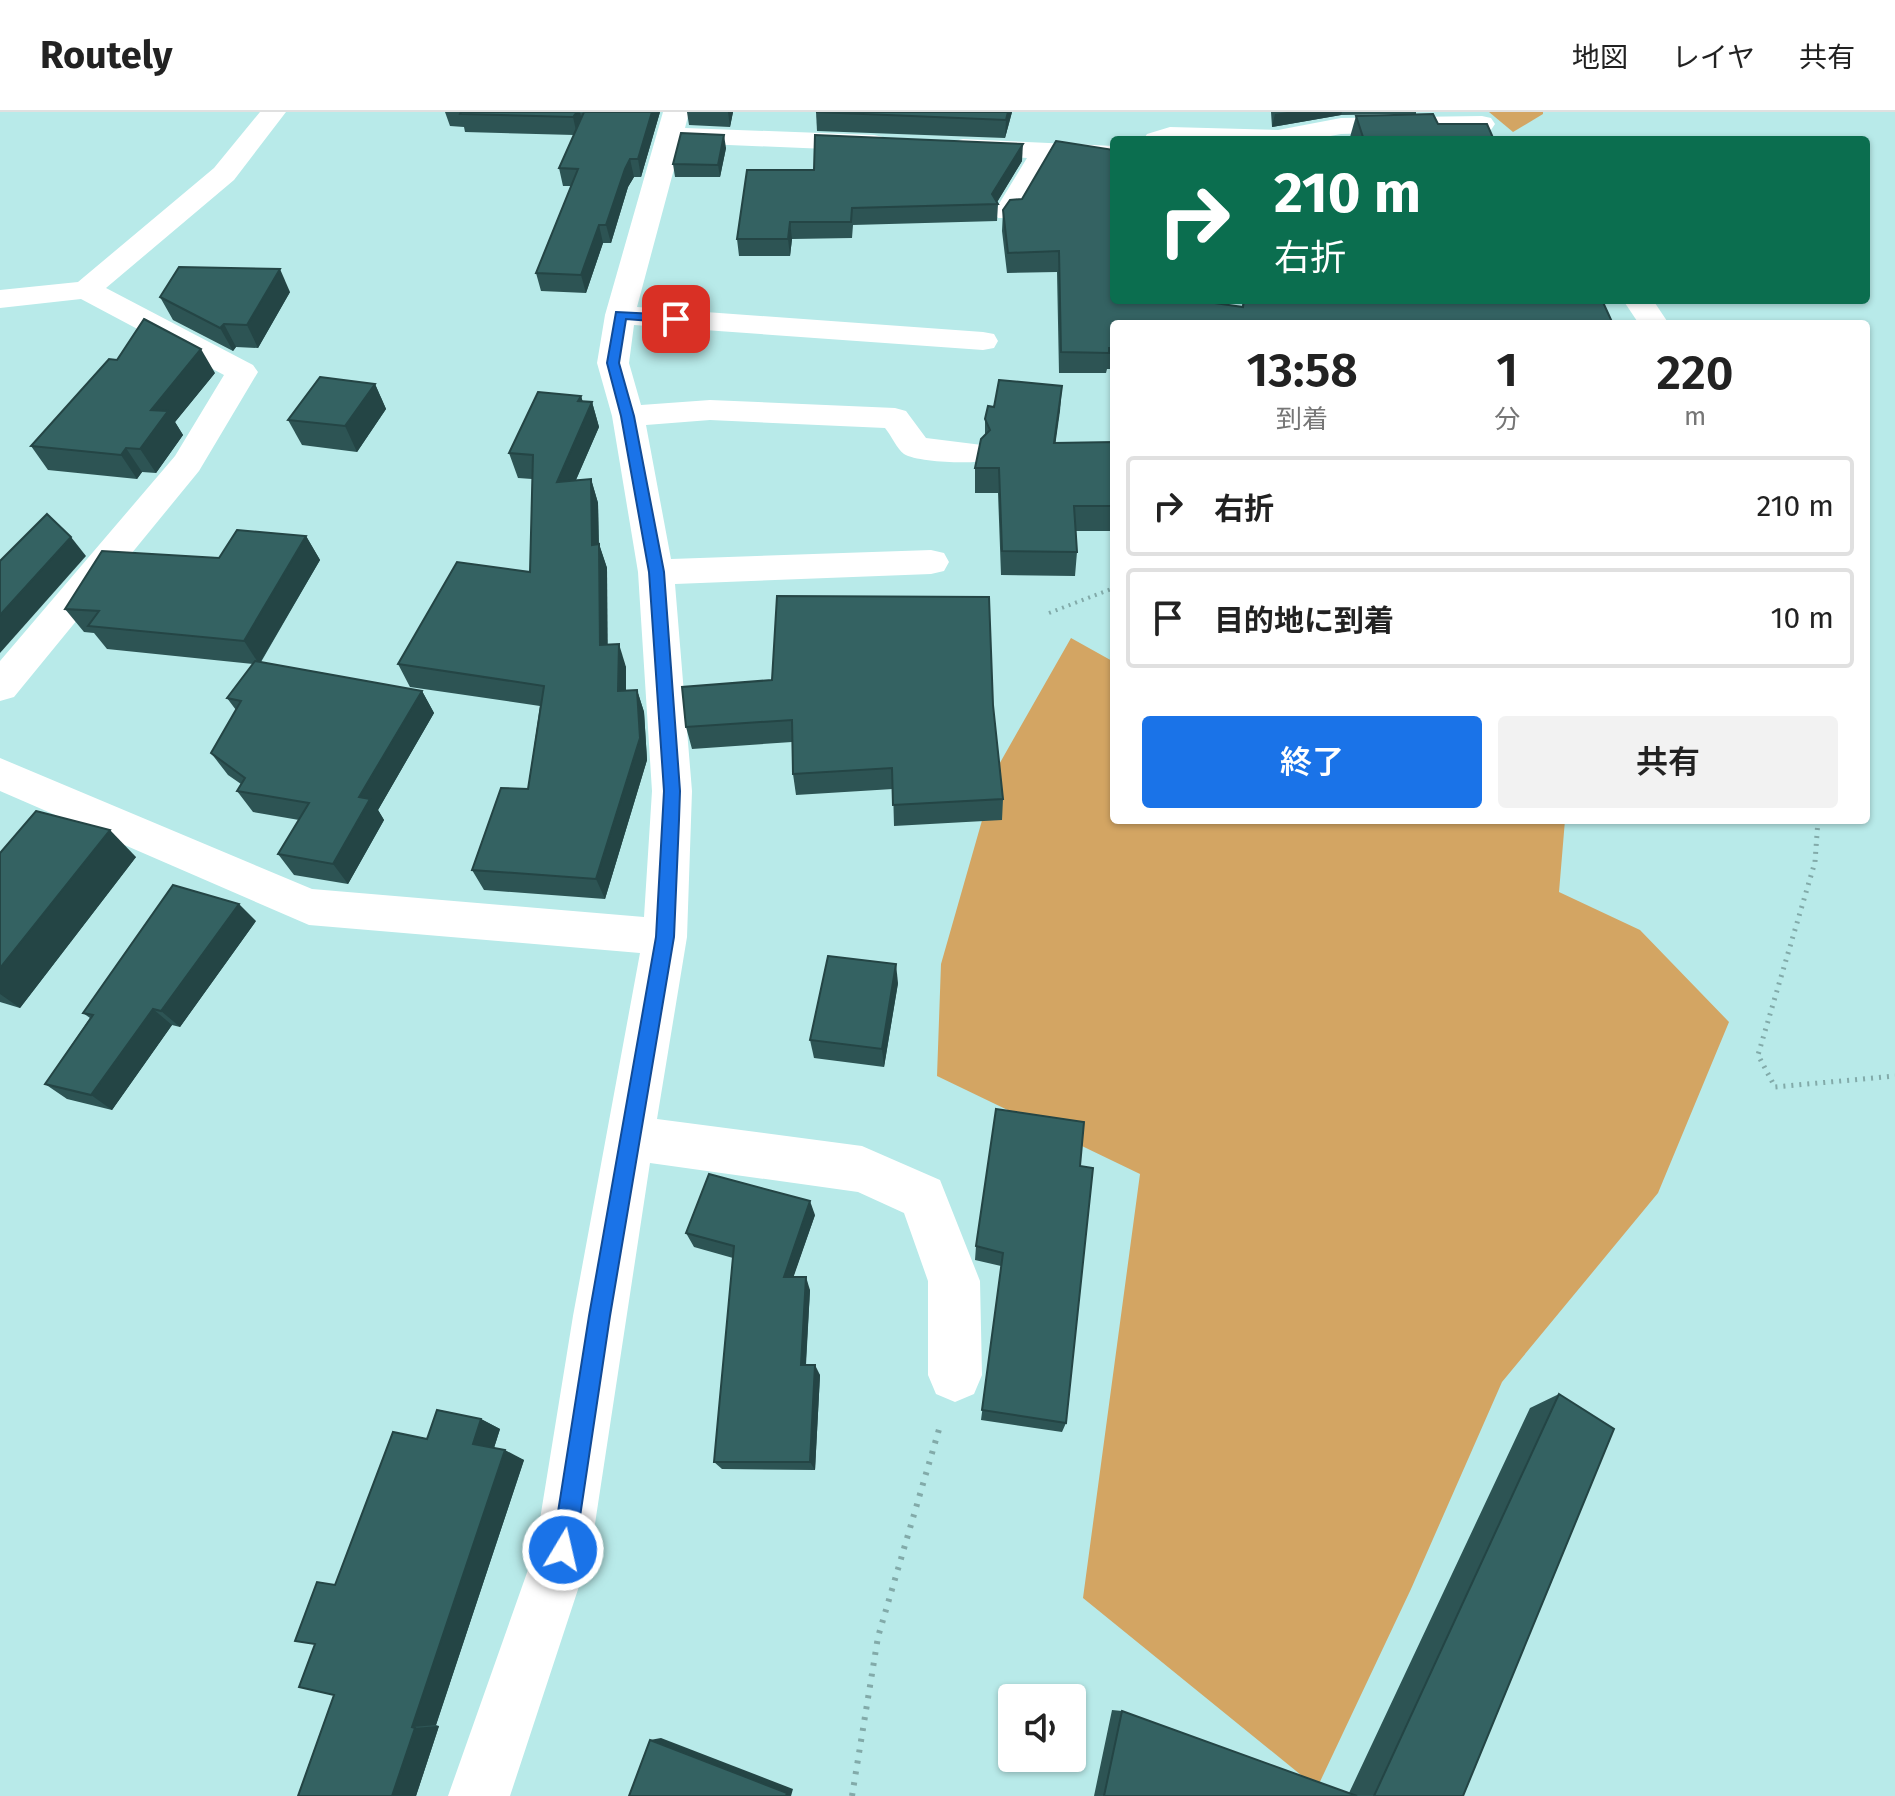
<!DOCTYPE html>
<html lang="ja">
<meta charset="utf-8">
<style>
:root{--surface:#fff;--page:#f2f2f2;--text:#222;--muted:#767676;--line:#e0e0e0;--accent:#1a73e8}
body{margin:0;font-family:"Fira Sans","Noto Sans JP",sans-serif;background:var(--page);color:var(--text);height:100vh;display:flex;flex-direction:column;font-size:30px;white-space:nowrap}
*{box-sizing:border-box;margin:0}
p{font-size:26px;color:var(--muted)}
.icon{flex:none;width:44px;height:44px;fill:none;stroke:currentColor;stroke-width:2;stroke-linecap:round;stroke-linejoin:round}
.map{position:relative;flex:1;overflow:hidden}
.sheet{position:absolute;left:1110px;top:208px;width:760px;height:504px;display:flex;flex-direction:column;background:var(--surface);border-radius:8px;box-shadow:0 2px 6px #0004}
.sheet>*{flex:none}
.top-card{position:absolute;left:1110px;top:24px;width:760px;height:168px;border-radius:8px;box-shadow:0 2px 6px #0004;background:#0b6e4f;color:#fff;overflow:hidden}
.buttons{position:absolute;left:998px;top:1572px;display:grid;gap:16px}
.buttons a{display:grid;place-items:center;width:88px;height:88px;border-radius:8px;background:var(--surface);box-shadow:0 2px 6px #0004;font-size:40px}
.pin{position:absolute;display:grid;place-items:center;width:68px;height:68px;color:#fff;margin:-34px;border-radius:16px;box-shadow:0 4px 12px #0006}
.me{position:absolute;width:88px;margin:-44px;rotate:9deg;stroke-linejoin:round;filter:drop-shadow(0 0 6px #0008)}
.turn{display:flex;align-items:center;gap:28px;height:168px;padding:0 32px;font-size:36px}
.turn .icon{width:104px;height:104px;stroke-width:2.5}
.turn b{display:block;font-size:56px;line-height:68px}
.eta{display:flex;justify-content:space-evenly;align-items:center;height:136px;text-align:center}
.eta b{font-size:48px;font-weight:600;line-height:56px}
.cta{display:flex;gap:16px;margin-top:auto;padding:16px 32px}
.cta a{flex:1;height:92px;border-radius:8px;background:var(--accent);color:#fff;font-size:32px;font-weight:600;line-height:92px;text-align:center}
.cta a+a{background:var(--page);color:var(--text)}
ul{padding:0;list-style:none}
li{display:flex;align-items:center;gap:24px;height:100px;margin:0 16px 12px;padding:0 16px;border:4px solid var(--line);border-radius:8px}
li div{flex:1}
li b{display:block;font-size:30px}
li em{font-style:normal}
header{display:flex;align-items:center;gap:48px;box-sizing:border-box;height:112px;padding:0 40px;background:var(--surface);border-bottom:2px solid var(--line)}
header strong{font-size:38px}
nav{display:flex;gap:44px;margin-inline-start:auto;font-size:28px}
.map>svg:first-child{display:block}
.green{fill:#d3a563}
.lines{fill:none;stroke-linecap:round;stroke-linejoin:round}
.path-far2{stroke:#82aaa9;stroke-width:4;stroke-dasharray:2 5;stroke-linecap:butt}
.path-far1{stroke:#82aaa9;stroke-width:5;stroke-dasharray:2 6;stroke-linecap:butt}
.path{stroke:#82aaa9;stroke-width:6;stroke-dasharray:3 8;stroke-linecap:butt}
.minor{fill:#fff;fill-rule:evenodd}
.wall{fill:#2d5454}
.shaded-wall{fill:#244545}
.building{fill:#346262;stroke:#244545;stroke-width:2}
.route{fill:#1a73e8;stroke:#114b97;stroke-width:2}
</style>
<header>
<strong>Routely</strong>
<nav><a>地図</a><a>レイヤ</a><a>共有</a></nav>
</header>
<div class="map">
<svg width="1895" height="1684" viewBox="0 0 1895 1684">
<rect width="100%" height="100%" fill="#b8eae9"/>
<g class="green">
<path d="M1489 0H1543V2L1513 20Z"/>
<path d="M1071 526 1114 550V708H1565L1559 780 1640 818 1729 910 1658 1081 1502 1270 1411 1477 1317 1676 1083 1486 1140 1062 937 964 941 852 997 656Z"/>
</g>
<g class="lines">
<path class="path-far2" d="M1049 501 1114 476"/>
<path class="path-far1" d="M1818 708 1815 750 1758 943 1775 975 1895 964"/>
<path class="path" d="M852 1684 878 1525 940 1314"/>
<g class="minor">
<path d="M260 0H286L234 68 106 176 253 253 258 260 199 359 14 585 0 589V549L175 344 224 263 81 187 0 196V178L78 170 214 56Z"/>
<path d="M663 0H689L685 16 874 23 883 25 887 31 883 37 874 39 681 31 637 195 983 220 994 222 998 229 994 236 983 238 634 213 629 251 641 293 710 288 895 296 906 299 926 326 982 333 987 341 982 349C968 352 916 350 904 342 897 337 891 323 885 316L710 308 646 313 671 447 931 438 944 441 949 450 944 459 931 462 675 472 692 679 687 825 657 1007 862 1034 940 1068 980 1169 982 1263 974 1282 955 1290 936 1282 928 1263V1169L904 1101 858 1080 650 1051 591 1438 510 1684H448L535 1438 573 1204 640 841 309 813 0 679V646L312 777 644 805 652 679 638 460 612 304 597 251 605 203Z"/>
<path d="M1482 4 1491 6 1495 12 1491 18 1341 22 1309 28H1143L1147 22 1170 15 1278 18 1341 6Z"/>
<path d="M963 27 1114 34V50L1053 47 1018 106H998L994 100 1027 46 954 41 950 35 954 29Z"/>
<path d="M1623 188H1653L1669 212H1639Z"/>
</g>
</g>
<g class="wall">
<path d="M445 0H660L641 65H634L628 75 611 131H603L586 181 541 179 536 161 571 74H563L559 56 574 23 465 20 464 15 450 14Z"/>
<path d="M687 0H733L730 15 689 13Z"/>
<path d="M816 0H1012L1005 26 817 19Z"/>
<path d="M1271 0H1416V2L1341 3 1272 15Z"/>
<path d="M1356 4 1438 12 1494 28H1352L1350 25Z"/>
<path d="M726 36 720 65H675L673 52Z"/>
<path d="M1022 49 997 90 998 92 997 109 853 113 852 126 792 127 790 144H739L737 127 814 58Z"/>
<path d="M1010 88 1114 188 1242 195 1243 188H1602L1612 210 1639 212H1114V257H1107L1106 261H1059L1057 160 1007 161 1002 119 1003 98Z"/>
<path d="M290 180 258 236 236 235 233 239 173 208 160 185Z"/>
<path d="M215 261 175 310 183 323 156 361 142 360 137 367 48 358 31 334Z"/>
<path d="M375 272 386 297 357 340 302 333 288 308Z"/>
<path d="M1062 274 1055 331 1114 330V419H1076L1077 440 1075 464 1001 463 998 381H975V356L985 324V307L994 295Z"/>
<path d="M581 284 583 290H592L599 315 576 368 591 367 598 391 599 432 607 456V533L626 555V579L637 578 644 600 647 648 605 787 484 778 472 758 528 677 540 594 410 575 398 552 530 460 532 367 518 366 509 341Z"/>
<path d="M306 424 320 448 261 550 422 579 434 601 378 698 384 708 348 772 294 763 278 742 299 708 253 700 237 679 241 672 228 663 211 641 236 598 227 586 253 552 107 537 94 521 84 520 65 497 219 446Z"/>
<path d="M993 593 1003 687 1002 708 894 714 893 677 796 683 793 662 792 630 692 637 686 615Z"/>
<path d="M0 741 136 745 20 896 0 890Z"/>
<path d="M256 809 180 915 172 913 112 998 67 987 45 972 90 906 83 901Z"/>
<path d="M898 871 884 955 814 946 810 928Z"/>
<path d="M1080 1054 1066 1311 1062 1320 981 1308 1001 1154 975 1148 976 1134Z"/>
<path d="M815 1103 793 1165 810 1178 806 1253 820 1263 815 1358 722 1357 714 1350 733 1146 694 1135 686 1121Z"/>
<path d="M1559 1282 1463 1684H1094L1112 1598 1122 1599 1349 1681 1530 1296Z"/>
<path d="M481 1307 500 1317 494 1336 524 1348 436 1613 439 1614 416 1684H298L334 1583 335 1473 427 1327Z"/>
</g>
<g class="shaded-wall">
<path d="M577 0H580L583 15 577 23 573 5Z"/>
<path d="M652 0H660L641 65 638 47Z"/>
<path d="M728 0H733L730 15Z"/>
<path d="M1008 0H1012L1005 26 1006 8Z"/>
<path d="M1287 0H1342L1341 3 1272 15 1275 2Z"/>
<path d="M724 23 726 36 720 65 718 53Z"/>
<path d="M1023 32 1022 49 996 92 992 82Z"/>
<path d="M630 47 634 65 628 75 611 131 606 113 625 57Z"/>
<path d="M790 110 792 127 790 144 788 127Z"/>
<path d="M599 113 603 131 586 181 581 163Z"/>
<path d="M280 157 290 180 258 236 247 213Z"/>
<path d="M224 212 236 235 233 239 220 216Z"/>
<path d="M201 237 215 261 175 310 183 323 156 361 140 337 151 298Z"/>
<path d="M375 272 386 297 357 340 345 314Z"/>
<path d="M1062 274 1060 299 1052 356 1054 331Z"/>
<path d="M581 284 586 303 592 290 599 315 564 395 557 370Z"/>
<path d="M126 336 142 360 137 367 121 343Z"/>
<path d="M591 367 598 391 599 457 592 433Z"/>
<path d="M306 424 320 448 259 552 244 529Z"/>
<path d="M71 425 86 444 0 541V503Z"/>
<path d="M599 432 607 456 608 556 600 533Z"/>
<path d="M619 532 626 555V602L618 579Z"/>
<path d="M637 578 644 600 647 648 605 787 596 767Z"/>
<path d="M422 579 434 601 378 698 384 708 348 772 333 752 359 685Z"/>
<path d="M110 718 136 745 20 896 0 882V856Z"/>
<path d="M239 792 256 809 180 915 161 899Z"/>
<path d="M896 852 898 871 884 955 882 937Z"/>
<path d="M153 897 172 913 112 998 91 983Z"/>
<path d="M810 1089 815 1103 789 1178 784 1165Z"/>
<path d="M806 1165 810 1178 805 1263 801 1253Z"/>
<path d="M815 1253 820 1263 815 1358 810 1350Z"/>
<path d="M481 1307 500 1317 492 1342 473 1332Z"/>
<path d="M505 1338 524 1348 436 1613 412 1615Z"/>
<path d="M439 1614 416 1684H392L415 1616Z"/>
<path d="M661 1626 793 1677 791 1684H786L650 1628Z"/>
</g>
<g class="building">
<path d="M461 0H577L573 5 460 2Z"/>
<path d="M584 0H652L638 47H630L625 57 606 113H599L581 163 536 161 578 57 559 56Z"/>
<path d="M816 0H1008L1006 8Z"/>
<path d="M1433 2 1438 12H1487L1494 28H1364L1356 4Z"/>
<path d="M681 21 724 23 718 53 673 52Z"/>
<path d="M815 23 1023 32 992 82 998 92 852 96 851 110H790L788 127H737L747 58H814Z"/>
<path d="M1056 29 1114 38V188H1194L1243 195 1244 188H1602L1612 210 1637 209 1639 212H1114V236H1109V241L1061 240 1059 139 1008 141 1003 98 1010 88 1022 87Z"/>
<path d="M179 155 280 157 247 213 224 212 220 216 160 185Z"/>
<path d="M144 207 201 237 151 298 168 299 140 337 126 336 121 343 31 334 109 247 117 248Z"/>
<path d="M320 265 375 272 345 314 288 308Z"/>
<path d="M999 268 1062 274 1054 331 1114 330V394H1074L1077 440 1002 439 999 356H975L981 327 990 318 985 307 988 294 994 295Z"/>
<path d="M538 280 581 284 578 289 592 290 557 370 591 367 592 433 599 432 600 533 619 532 618 579 637 578 640 626 596 767 472 758 501 676 528 677 544 574 398 552 457 450 530 460 533 343 509 341Z"/>
<path d="M47 402 71 425 0 503V449Z"/>
<path d="M237 418 306 424 244 529 88 514 99 499 65 497 102 439 219 446Z"/>
<path d="M777 484 989 485 993 593 1003 687 893 693 892 656 793 662 792 608 686 615 682 575 772 568Z"/>
<path d="M255 549 422 579 359 685 370 687 333 752 278 742 309 691 237 679 245 666 211 641 241 589 227 586Z"/>
<path d="M36 699 110 718 0 856V741Z"/>
<path d="M173 773 239 792 161 899 153 897 91 983 45 972 93 903 83 901Z"/>
<path d="M828 844 896 852 882 937 810 928Z"/>
<path d="M996 997 1084 1010 1080 1054 1093 1056 1066 1311 982 1298 1003 1141 976 1134Z"/>
<path d="M709 1062 810 1089 784 1165H806L801 1253H815L810 1350H714L734 1134 686 1121Z"/>
<path d="M1559 1282 1614 1317 1463 1684H1374Z"/>
<path d="M437 1298 481 1307 473 1332 505 1338 412 1615 415 1616 392 1684H298L334 1583 299 1575 315 1532 295 1529 317 1470 335 1473 393 1320 427 1327Z"/>
<path d="M1122 1599 1357 1684H1104Z"/>
<path d="M650 1628 787 1681 786 1684H629Z"/>
</g>
<path class="route" d="M616 200 676 203 682 207 676 211 626 207 619 251 634 304 664 460 680 679 679 708 674 825 610 1204 575 1438 572 1447 563 1450 555 1447 552 1438 589 1204 656 825 664 679 649 460 621 304 607 251Z"/>
</svg>
<div class="buttons">
<a><svg class="icon" aria-label="sound" viewBox="0 0 24 24"><path d="M4 9h4l5-4v14l-5-4H4zM17 9q2 3 0 6"/></svg></a>
</div>
<div class="pin" style="left:676px;top:207px;background:#d93025"><svg class="icon" aria-label="arrive" viewBox="0 0 24 24"><path d="M6 21V4h12l-3 4 3 4H6"/></svg></div>
<svg class="me" style="left:563px;top:1438px" viewBox="-20 -20 40 40"><circle r="17" fill="#1a73e8" stroke="#fff" stroke-width="3"/><path d="M0-11L8 9 0 5-8 9z" fill="#fff"/></svg>
<div class="top-card">
<div class="turn"><svg class="icon" aria-label="right" viewBox="0 0 24 24"><path d="M7 20v-9h11M14 6l5 5-5 5"/></svg><div><b>210 m</b>右折</div></div>
</div>
<section class="sheet">
<div class="eta">
<div><b>13:58</b><p>到着</p></div>
<div><b>1</b><p>分</p></div>
<div><b>220</b><p>m</p></div>
</div>
<ul>
<li><svg class="icon" aria-label="right" viewBox="0 0 24 24"><path d="M7 20v-9h11M14 6l5 5-5 5"/></svg><div><b>右折</b></div><em>210 m</em></li>
<li><svg class="icon" aria-label="arrive" viewBox="0 0 24 24"><path d="M6 21V4h12l-3 4 3 4H6"/></svg><div><b>目的地に到着</b></div><em>10 m</em></li>
</ul>
<div class="cta"><a>終了</a><a>共有</a></div>
</section>
</div>
